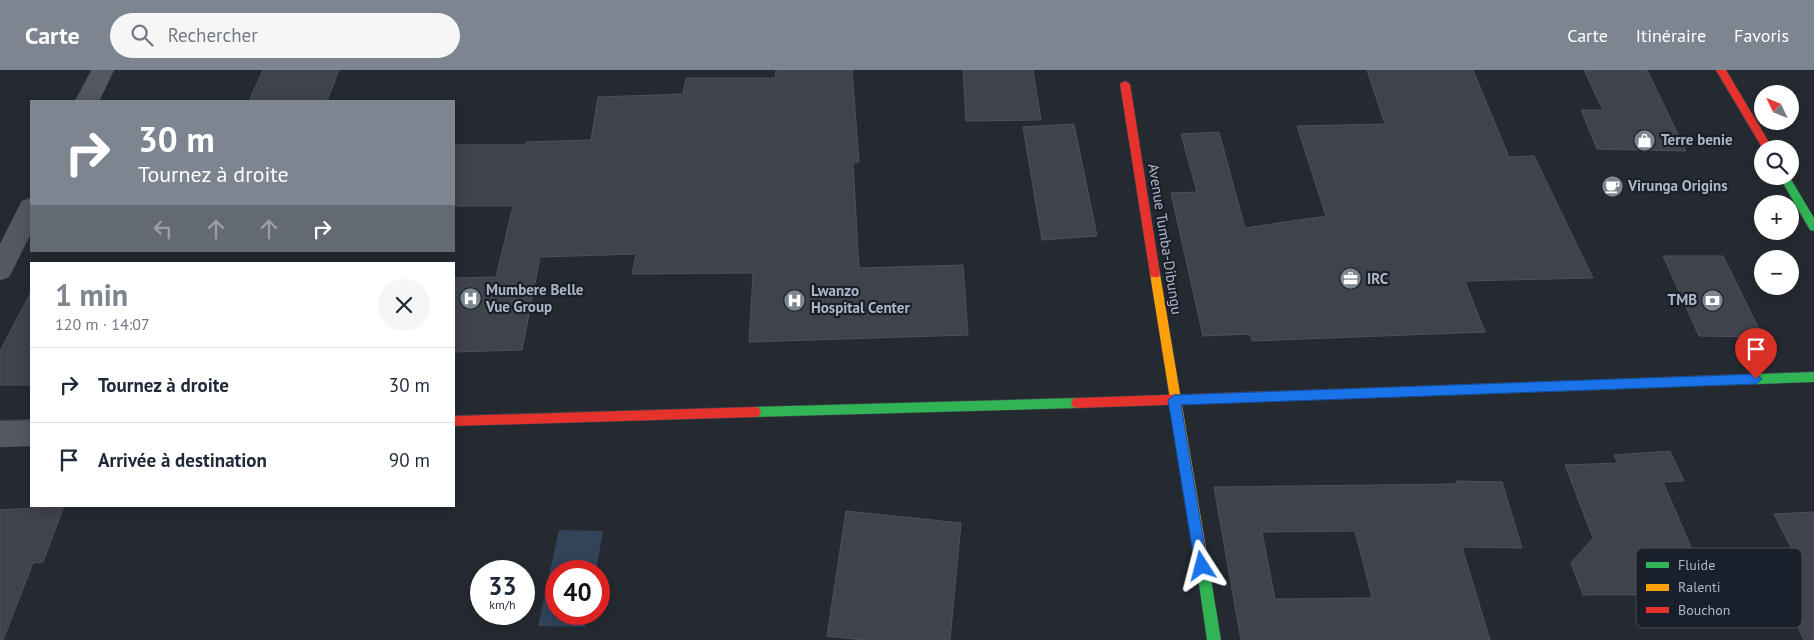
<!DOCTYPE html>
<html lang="fr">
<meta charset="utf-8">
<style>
:root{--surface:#fff;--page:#f6f6f7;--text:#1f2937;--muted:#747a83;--line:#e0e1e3;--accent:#7d8591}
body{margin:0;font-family:"PT Sans",sans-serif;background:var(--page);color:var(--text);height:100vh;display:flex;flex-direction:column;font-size:19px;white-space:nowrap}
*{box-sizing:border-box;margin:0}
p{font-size:16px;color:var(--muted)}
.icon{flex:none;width:28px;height:28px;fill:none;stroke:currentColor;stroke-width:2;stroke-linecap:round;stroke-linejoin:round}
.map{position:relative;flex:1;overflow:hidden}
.side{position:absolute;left:30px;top:192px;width:425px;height:245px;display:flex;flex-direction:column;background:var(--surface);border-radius:0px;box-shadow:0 2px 12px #0003}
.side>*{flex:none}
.banner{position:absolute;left:30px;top:30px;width:425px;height:152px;border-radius:0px;box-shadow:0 2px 12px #0003;background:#7d8591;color:#fff;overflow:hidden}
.needle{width:32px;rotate:313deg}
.tools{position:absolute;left:1754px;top:15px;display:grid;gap:10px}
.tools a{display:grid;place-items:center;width:45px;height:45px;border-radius:50%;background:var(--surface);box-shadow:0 2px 12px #0003;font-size:25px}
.speed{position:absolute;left:470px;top:490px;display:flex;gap:10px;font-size:25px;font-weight:700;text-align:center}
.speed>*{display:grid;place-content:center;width:65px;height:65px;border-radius:50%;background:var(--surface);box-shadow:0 2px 12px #0003;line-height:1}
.speed small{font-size:12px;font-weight:400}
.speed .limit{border:8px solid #d22;background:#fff;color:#111}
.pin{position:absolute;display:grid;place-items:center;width:42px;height:42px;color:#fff;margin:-51px -21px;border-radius:50% 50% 50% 0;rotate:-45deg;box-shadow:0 0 5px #0007}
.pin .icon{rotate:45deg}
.me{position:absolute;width:55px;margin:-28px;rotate:351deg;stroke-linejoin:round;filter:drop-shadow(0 0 4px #0008)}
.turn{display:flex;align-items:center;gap:18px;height:105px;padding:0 25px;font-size:22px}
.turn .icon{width:65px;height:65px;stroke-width:2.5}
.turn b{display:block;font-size:35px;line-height:42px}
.lanes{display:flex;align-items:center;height:48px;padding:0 25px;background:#0003;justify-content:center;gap:25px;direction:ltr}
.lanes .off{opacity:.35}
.round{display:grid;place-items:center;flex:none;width:52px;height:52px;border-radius:26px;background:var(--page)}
.headline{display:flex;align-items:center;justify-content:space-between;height:85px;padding:0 25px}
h1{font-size:30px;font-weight:700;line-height:38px;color:var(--accent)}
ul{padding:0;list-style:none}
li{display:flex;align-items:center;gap:15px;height:75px;padding:0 25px;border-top:1px solid var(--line)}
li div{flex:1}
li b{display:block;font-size:19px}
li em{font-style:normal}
header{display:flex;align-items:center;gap:30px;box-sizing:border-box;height:70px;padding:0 25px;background:var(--accent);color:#fff}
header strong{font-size:24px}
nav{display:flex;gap:28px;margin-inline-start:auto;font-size:18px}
.search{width:350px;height:45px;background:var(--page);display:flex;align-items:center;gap:12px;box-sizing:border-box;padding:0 18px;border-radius:28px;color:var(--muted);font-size:19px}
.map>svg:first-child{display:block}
.water{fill:#32435a}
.building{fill:#3f434a;stroke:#4c515a;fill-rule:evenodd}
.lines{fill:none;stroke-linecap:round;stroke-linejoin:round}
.street-casing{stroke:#41454b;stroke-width:1}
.fast-casing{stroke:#41454b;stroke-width:1}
.slow-casing{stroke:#41454b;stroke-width:1}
.jam-casing{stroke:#41454b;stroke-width:1}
.street{fill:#545860;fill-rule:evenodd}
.fast{fill:#30b455;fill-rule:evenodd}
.slow{fill:#ff9f0a;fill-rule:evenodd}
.jam{fill:#e5322d;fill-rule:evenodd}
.route{fill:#1a73e8;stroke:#114b97}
.labels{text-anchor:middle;stroke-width:4.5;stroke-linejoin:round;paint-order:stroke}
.poi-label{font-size:15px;font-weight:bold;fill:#adb6c4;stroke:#19202b;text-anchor:start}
.street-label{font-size:15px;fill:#adb6c4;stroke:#19202b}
.key{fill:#19202b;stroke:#454d59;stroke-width:1}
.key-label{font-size:14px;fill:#adb6c4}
</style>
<header>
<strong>Carte</strong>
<div class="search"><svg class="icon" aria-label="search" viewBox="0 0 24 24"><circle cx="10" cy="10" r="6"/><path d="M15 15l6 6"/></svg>Rechercher</div>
<nav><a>Carte</a><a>Itinéraire</a><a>Favoris</a></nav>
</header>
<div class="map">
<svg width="1814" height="570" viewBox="0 0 1814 570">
<rect width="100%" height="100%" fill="#252a31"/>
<path class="water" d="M559 460 603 461 596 501H556V544H588L585 557 538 556Z"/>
<g class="building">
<path d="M263 0H339L327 31H249Z"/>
<path d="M776 0H852L859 92 853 93 859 198 963 195 968 265 749 272 753 203 632 204 636 184 540 187 522 280 454 282V208L496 207 513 136H454V75H525L526 72 591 70 598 27 683 24 686 8H775Z"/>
<path d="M963 0H1033L1041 50 966 51Z"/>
<path d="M1367 0H1473L1509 87 1534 86 1593 208 1465 211 1485 262 1252 271 1250 264 1203 266 1171 123 1197 122 1181 64 1219 62 1245 158 1326 146 1297 56 1385 54Z"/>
<path d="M1584 0H1647L1686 81 1597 79 1581 40H1603Z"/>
<path d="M1074 54 1097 166 1042 170 1023 57Z"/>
<path d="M1663 186H1723L1763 267 1699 266Z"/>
<path d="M31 222V315H0V281Z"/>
<path d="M1670 381 1684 411 1663 412 1711 524 1583 525 1571 493 1593 468 1565 395 1618 393 1614 385Z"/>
<path d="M1456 411 1502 412 1522 478 1462 477 1490 570H1241L1214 417 1457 414ZM1355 461 1372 528 1275 529 1262 462Z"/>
<path d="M64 436 43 492 33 493 3 570H0V440Z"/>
<path d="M846 441 961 453 950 570H863L827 566Z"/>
<path d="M1814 442V570H1804L1769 499 1801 497 1774 444Z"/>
</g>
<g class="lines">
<defs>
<g id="street">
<path d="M92 0H114L99 31H75Z"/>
<path d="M31 128V163L9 207 0 210V174L22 131Z"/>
<path d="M31 350V376L0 377V351Z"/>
</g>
<g id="fast">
<path d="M1779 106H1789L1814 148V161L1810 160Z"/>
<path d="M1814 302V312L1398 327 1394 326 1392 322 1394 318 1398 317Z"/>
<path d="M1077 328 1081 329 1083 333 1081 337 1077 338 755 347 751 346 749 342 751 338 755 337Z"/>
<path d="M1200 473 1204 475 1206 479 1221 570H1207L1194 479 1196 475Z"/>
</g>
<path id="slow" d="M1155 200 1159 201 1160 204 1206 479 1204 483 1200 485 1196 483 1194 479 1150 204 1151 201Z"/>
<g id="jam">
<path d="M1716 0H1726L1773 79H1763Z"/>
<path d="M1125 11 1130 14 1160 204 1159 207H1151L1150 204 1120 14Z"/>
<path d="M1398 317 1402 318 1404 322 1402 326 1398 327 1077 338 1073 337 1071 333 1073 329 1077 328Z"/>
<path d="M755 337 759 338 761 342 759 346 755 347 454 356V346Z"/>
</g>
</defs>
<use href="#street" class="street-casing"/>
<use href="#fast" class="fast-casing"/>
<use href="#slow" class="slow-casing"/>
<use href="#jam" class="jam-casing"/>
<use href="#street" class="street"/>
<use href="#fast" class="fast"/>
<use href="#slow" class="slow"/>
<use href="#jam" class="jam"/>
</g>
<path class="route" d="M1756 304 1762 309 1756 314 1181 335 1208 496 1206 501 1202 502 1197 501 1195 496 1168 330 1174 325Z"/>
<defs>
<symbol id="shop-disc" viewBox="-11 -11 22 22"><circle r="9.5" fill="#7d8591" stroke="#19202b"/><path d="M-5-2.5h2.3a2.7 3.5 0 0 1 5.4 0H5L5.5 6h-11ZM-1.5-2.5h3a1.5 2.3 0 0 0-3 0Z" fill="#fff"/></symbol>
<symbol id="cafe-disc" viewBox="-11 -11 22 22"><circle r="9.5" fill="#7d8591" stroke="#19202b"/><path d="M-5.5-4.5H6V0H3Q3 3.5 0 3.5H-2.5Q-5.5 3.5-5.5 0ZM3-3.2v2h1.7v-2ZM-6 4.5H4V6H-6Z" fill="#fff"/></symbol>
<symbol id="office-disc" viewBox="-11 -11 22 22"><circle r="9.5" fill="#7d8591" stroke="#19202b"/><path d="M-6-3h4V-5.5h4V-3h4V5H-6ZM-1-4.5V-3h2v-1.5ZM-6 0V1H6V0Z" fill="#fff"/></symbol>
<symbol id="hospital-disc" viewBox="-11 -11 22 22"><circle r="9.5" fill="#7d8591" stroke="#19202b"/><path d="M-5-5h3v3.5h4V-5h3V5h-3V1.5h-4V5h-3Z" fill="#fff"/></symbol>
<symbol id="bank-disc" viewBox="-11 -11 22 22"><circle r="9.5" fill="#7d8591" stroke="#19202b"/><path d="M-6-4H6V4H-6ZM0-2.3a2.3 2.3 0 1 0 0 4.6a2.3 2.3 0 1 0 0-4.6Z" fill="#fff"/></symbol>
</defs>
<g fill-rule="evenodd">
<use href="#shop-disc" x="1632" y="58" width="25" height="25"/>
<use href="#cafe-disc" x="1600" y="104" width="25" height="25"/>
<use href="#office-disc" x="1338" y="196" width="25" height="25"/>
<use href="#hospital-disc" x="458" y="216" width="25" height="25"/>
<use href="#hospital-disc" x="782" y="218" width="25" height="25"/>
<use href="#bank-disc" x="1700" y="218" width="25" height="25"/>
</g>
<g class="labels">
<g class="poi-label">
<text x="1661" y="75">Terre benie</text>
<text x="1628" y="121">Virunga Origins</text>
<text x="1367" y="214">IRC</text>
<text x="486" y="225">Mumbere Belle<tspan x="486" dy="17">Vue Group</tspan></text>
<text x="811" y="226">Lwanzo<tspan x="811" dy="17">Hospital Center</tspan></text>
<text x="1697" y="235" text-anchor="end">TMB</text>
</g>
<g class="street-label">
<text transform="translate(1165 169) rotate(81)" y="5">Avenue Tumba-Dibungu</text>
</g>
</g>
<rect x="1636" y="478" width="166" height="80" rx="8" class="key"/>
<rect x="1646" y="492" width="23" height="6" fill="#30b455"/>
<rect x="1646" y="514" width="23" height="7" fill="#ff9f0a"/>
<rect x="1646" y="537" width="23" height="6" fill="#e5322d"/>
<g class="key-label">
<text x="1678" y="500">Fluide</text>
<text x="1678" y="522">Ralenti</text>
<text x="1678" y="545">Bouchon</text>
</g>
</svg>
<div class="tools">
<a><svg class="needle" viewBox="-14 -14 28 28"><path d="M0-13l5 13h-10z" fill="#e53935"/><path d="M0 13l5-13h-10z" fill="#747a83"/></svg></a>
<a><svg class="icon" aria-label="search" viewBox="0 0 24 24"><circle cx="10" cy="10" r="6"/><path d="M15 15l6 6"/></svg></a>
<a>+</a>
<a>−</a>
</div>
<div class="speed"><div>33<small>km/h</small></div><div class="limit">40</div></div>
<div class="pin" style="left:1756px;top:309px;background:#d93025"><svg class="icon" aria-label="arrive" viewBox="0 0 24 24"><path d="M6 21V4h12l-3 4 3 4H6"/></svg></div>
<svg class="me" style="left:1202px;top:496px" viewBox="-20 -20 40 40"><path d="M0-17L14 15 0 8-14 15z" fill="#1a73e8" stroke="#fff" stroke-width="4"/></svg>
<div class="banner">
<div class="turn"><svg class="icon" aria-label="right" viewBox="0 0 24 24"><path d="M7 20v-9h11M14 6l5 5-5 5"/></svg><div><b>30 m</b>Tournez à droite</div></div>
<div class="lanes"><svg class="icon off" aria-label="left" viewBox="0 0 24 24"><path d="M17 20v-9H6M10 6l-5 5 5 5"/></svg><svg class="icon off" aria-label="ahead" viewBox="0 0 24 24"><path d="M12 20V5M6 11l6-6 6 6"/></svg><svg class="icon off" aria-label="ahead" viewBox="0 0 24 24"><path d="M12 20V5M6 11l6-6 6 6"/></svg><svg class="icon" aria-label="right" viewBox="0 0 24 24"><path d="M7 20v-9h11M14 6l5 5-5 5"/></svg></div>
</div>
<section class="side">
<div class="headline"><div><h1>1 min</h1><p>120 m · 14:07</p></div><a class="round"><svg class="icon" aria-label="close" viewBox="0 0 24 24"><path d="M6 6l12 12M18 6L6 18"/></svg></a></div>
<ul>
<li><svg class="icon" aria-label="right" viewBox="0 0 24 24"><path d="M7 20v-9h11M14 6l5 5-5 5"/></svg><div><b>Tournez à droite</b></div><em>30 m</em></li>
<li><svg class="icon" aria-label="arrive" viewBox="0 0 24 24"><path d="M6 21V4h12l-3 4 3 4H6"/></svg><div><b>Arrivée à destination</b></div><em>90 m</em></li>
</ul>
</section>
</div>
